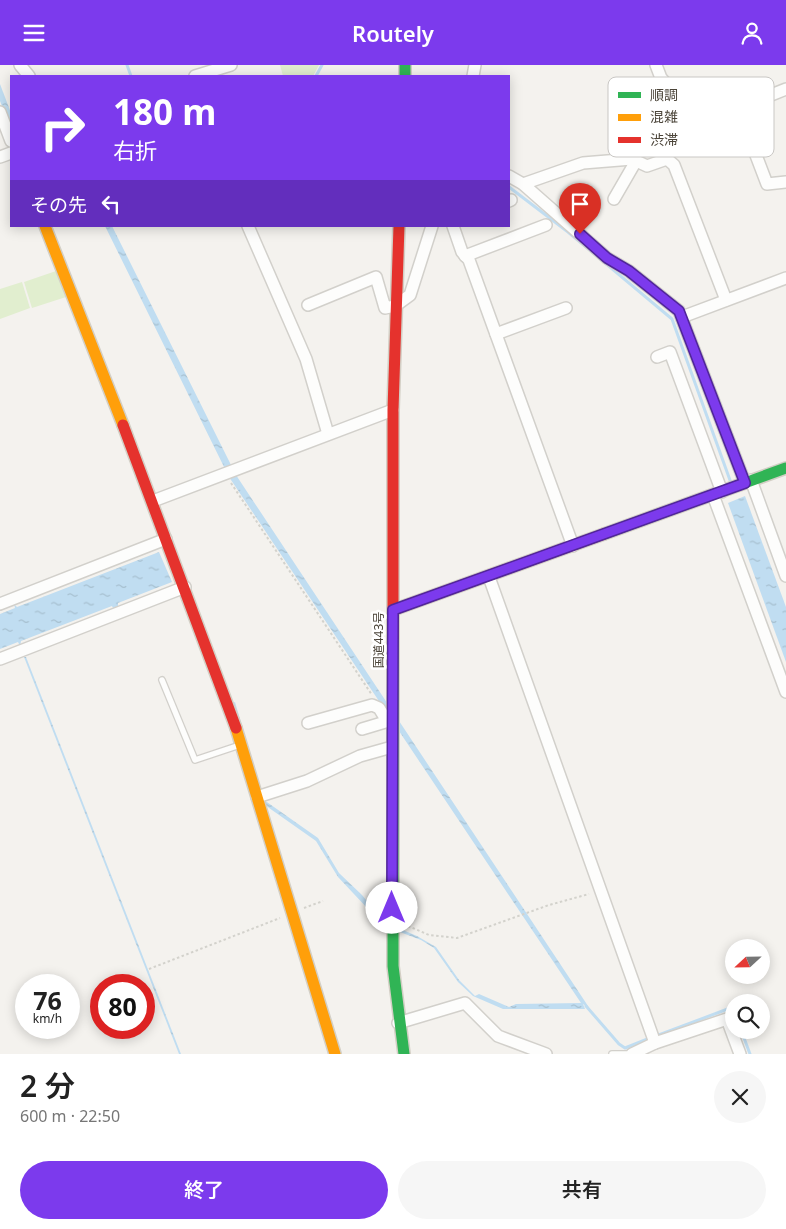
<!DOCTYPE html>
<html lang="ja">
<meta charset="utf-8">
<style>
:root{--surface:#fff;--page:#f6f6f6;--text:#222;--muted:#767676;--accent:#7c3aed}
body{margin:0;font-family:"Noto Sans","Noto Sans JP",sans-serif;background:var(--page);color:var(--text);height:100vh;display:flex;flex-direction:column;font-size:19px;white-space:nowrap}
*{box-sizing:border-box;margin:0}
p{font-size:16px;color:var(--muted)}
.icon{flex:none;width:28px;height:28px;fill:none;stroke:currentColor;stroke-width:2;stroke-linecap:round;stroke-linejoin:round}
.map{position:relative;height:989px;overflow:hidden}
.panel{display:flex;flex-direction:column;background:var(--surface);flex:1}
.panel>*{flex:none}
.hud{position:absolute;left:10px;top:10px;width:500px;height:152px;border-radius:0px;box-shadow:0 2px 12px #0003;background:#7c3aed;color:#fff;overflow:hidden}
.needle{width:32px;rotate:248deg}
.tools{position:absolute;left:725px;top:874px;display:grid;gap:10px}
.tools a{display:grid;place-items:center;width:45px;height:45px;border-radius:50%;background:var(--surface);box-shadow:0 2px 12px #0003;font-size:25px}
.speed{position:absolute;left:15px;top:909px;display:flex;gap:10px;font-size:25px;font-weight:700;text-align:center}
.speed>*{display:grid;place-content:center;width:65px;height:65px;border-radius:50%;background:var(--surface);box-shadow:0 2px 12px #0003;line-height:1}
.speed small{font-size:12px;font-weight:400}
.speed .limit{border:8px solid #d22;background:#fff;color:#111}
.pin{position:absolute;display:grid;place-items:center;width:42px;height:42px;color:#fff;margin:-51px -21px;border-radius:50% 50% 50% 0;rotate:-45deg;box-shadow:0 0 5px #0007}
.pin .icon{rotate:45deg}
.me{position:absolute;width:55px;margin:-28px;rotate:0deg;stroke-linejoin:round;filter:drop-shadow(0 0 4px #0008)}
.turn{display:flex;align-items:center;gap:18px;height:105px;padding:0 20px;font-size:22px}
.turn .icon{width:65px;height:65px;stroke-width:2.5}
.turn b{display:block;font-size:35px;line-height:42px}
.then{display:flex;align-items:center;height:48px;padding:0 20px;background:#0003;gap:10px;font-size:19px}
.round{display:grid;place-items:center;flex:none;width:52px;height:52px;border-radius:26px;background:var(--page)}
.head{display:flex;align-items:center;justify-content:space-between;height:85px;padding:0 20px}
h1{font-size:30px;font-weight:600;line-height:38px}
.button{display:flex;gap:10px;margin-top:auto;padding:10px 20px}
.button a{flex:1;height:58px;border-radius:30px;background:var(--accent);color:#fff;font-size:20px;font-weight:600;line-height:58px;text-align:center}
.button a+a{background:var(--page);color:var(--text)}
header{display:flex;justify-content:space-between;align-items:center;height:65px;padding:0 20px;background:var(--accent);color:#fff;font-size:22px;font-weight:600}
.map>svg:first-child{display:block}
.grass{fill:#e1eecf}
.water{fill:url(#water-ripples)}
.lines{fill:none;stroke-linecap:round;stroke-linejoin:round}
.stream{stroke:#c0ddf1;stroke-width:3}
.lane-casing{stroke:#d2d0cb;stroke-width:8}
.street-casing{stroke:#d2d0cb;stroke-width:14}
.fast-casing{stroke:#d3cfc5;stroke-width:14}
.slow-casing{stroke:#d3cfc5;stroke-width:14}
.jam-casing{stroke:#d3cfc5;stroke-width:14}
.path{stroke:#d3d2cc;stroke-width:2;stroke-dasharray:2.5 2.5;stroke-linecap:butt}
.lane{stroke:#fdfdfc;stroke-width:5.5}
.street{stroke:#fdfdfc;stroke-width:11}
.fast{stroke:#30b455;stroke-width:11}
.slow{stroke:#ff9f0a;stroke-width:11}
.jam{stroke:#e5322d;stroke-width:11}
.route-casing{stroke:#51269a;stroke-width:12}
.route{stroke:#7c3aed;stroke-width:9}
.labels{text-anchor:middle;stroke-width:5;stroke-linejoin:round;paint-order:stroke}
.street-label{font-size:12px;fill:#4b4439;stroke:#fff}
.key{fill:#fff;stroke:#c9c7c4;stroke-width:1}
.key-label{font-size:14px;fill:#4b4439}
</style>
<header><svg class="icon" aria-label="menu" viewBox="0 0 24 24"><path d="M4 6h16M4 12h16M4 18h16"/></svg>Routely<svg class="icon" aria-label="person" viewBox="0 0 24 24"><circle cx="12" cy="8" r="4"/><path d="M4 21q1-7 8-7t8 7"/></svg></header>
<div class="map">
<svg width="786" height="989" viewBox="0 0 786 989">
<defs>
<pattern id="water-ripples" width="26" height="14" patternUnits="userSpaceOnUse" patternTransform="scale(1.25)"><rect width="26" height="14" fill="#c0ddf1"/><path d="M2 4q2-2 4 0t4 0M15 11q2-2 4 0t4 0" fill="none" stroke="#a6bfcf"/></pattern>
</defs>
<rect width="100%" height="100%" fill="#f4f2ee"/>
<g class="grass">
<path d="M280 0H319L313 11H283Z"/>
<path d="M56 206 66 232 32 243 24 217Z"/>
<path d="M22 217 30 243 0 254V224Z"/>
</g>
<g class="water">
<path d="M0 19 11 48V65L0 36Z"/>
<path d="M105 161H112L236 410 590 944 583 939 585 944H503L473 931 458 917 434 883 421 875 384 861 338 812 316 776 262 738 232 638 235 637 264 735 318 773 339 808 362 830 384 857 417 871 436 882 459 915 475 931 479 929 509 942 516 939 581 938 229 412Z"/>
<path d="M745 431 786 542V597L728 438Z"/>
<path d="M159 487 172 517 118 538V541L113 543 112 541 21 576 20 581 18 577 0 584V549L15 543 14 539 17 542Z"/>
<path d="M24 592H26L181 989H179Z"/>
</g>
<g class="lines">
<g class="stream">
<path d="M127 0 131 11"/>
<path d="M316 11 322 0"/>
<path d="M509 122 568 167 672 254 731 418"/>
<path d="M586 941 619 979 625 983 650 973"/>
<path d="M741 965 750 989"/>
<path d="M656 971 733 942 734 944"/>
</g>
<defs>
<g id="lane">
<path d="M162 615 195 695 240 680"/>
<path d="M612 989H631"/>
</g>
<g id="street">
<path d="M20 0 29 11"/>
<path d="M656 0 661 13 701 58"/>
<path d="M195 11 231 0"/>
<path d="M473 11 475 0"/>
<path d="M738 43 767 119 786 117"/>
<path d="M0 47 11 76"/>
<path d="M0 92 11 88"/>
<path d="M667 94 674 100 726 235"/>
<path d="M509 111 523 119 607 193 629 206 679 246 745 418"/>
<path d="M523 119 583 98 632 94 647 101 667 94 663 86 666 77 674 69 786 24"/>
<path d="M614 134 636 96"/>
<path d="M509 136 511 135"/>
<path d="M248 161 306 294 328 369"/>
<path d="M453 161 462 187 469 195 573 481"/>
<path d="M465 191 546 160"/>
<path d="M308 240 376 212 385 243 395 241 410 230 432 161"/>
<path d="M682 252 786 213"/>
<path d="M496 269 566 243"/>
<path d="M657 292 670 287 722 427"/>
<path d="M751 415 786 511"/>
<path d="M713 430 786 627"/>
<path d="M153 436 393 345"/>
<path d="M489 512 655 978"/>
<path d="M0 539 166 474"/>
<path d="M0 594 185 522"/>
<path d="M308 658 372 640 379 643 387 656"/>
<path d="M362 664 392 655"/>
<path d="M257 732 307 716 360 691 392 682"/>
<path d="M398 958 465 938 498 971 546 989"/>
<path d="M632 989 655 978 727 954 740 989"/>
</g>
<g id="fast">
<path d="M405 0V11"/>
<path d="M604 469 786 403"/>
<path d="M393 573V901L404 989"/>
</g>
<g id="slow">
<path d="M45 161 123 360"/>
<path d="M236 663 335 989"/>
</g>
<g id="jam">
<path d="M123 360 236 663"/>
<path d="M393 545 604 469"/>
<path d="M393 573V345L399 161"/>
</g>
</defs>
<use href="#lane" class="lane-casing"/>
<use href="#street" class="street-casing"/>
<use href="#fast" class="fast-casing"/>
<use href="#slow" class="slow-casing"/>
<use href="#jam" class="jam-casing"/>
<g class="path">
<path d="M231 418 372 630"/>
<path d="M304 843 323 836"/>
<path d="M408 861 429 870 457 873 549 840 589 829"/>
<path d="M149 904 280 853"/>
</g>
<use href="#lane" class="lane"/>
<use href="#street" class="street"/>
<use href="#fast" class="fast"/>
<use href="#slow" class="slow"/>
<use href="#jam" class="jam"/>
</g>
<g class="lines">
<defs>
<path id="route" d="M392 843 393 545 745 418 679 246 629 206 607 193 580 169"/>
</defs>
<use href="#route" class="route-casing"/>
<use href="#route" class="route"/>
</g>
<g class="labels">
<g class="street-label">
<text transform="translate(379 575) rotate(-90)" y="4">国道443号</text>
</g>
</g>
<rect x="608" y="12" width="166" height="80" rx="8" class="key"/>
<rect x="618" y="27" width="23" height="6" fill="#30b455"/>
<rect x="618" y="49" width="23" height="7" fill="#ff9f0a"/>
<rect x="618" y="72" width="23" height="6" fill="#e5322d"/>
<g class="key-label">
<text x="650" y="35">順調</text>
<text x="650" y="57">混雑</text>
<text x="650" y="80">渋滞</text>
</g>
</svg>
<div class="tools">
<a><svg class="needle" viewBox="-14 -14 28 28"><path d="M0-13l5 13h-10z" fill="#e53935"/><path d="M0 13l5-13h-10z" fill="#767676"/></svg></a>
<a><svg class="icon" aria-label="search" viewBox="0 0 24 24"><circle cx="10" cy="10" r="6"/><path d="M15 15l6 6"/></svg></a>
</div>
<div class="speed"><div>76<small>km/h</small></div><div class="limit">80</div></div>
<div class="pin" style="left:580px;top:169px;background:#d93025"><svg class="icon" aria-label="arrive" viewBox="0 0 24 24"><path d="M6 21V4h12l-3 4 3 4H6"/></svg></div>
<svg class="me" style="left:392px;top:843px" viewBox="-20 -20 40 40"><circle r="19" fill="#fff"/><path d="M0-13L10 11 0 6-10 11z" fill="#7c3aed"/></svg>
<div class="hud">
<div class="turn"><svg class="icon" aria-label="right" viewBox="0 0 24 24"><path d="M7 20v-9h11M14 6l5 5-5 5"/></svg><div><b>180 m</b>右折</div></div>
<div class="then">その先<svg class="icon" aria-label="left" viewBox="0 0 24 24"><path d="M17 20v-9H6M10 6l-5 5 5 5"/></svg></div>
</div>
</div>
<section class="panel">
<div class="head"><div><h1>2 分</h1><p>600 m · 22:50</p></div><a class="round"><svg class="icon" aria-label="close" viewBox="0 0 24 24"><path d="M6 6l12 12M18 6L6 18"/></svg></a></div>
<div class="button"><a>終了</a><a>共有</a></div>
</section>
